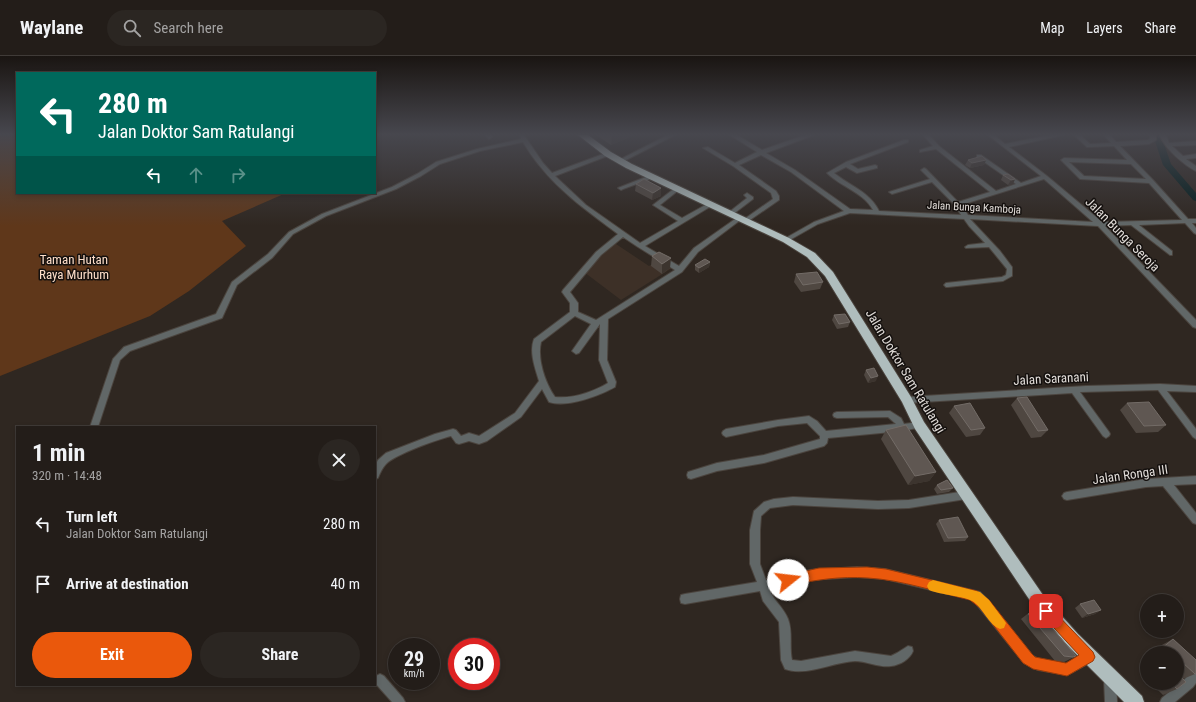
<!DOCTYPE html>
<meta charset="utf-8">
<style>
:root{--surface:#231d19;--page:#2b2622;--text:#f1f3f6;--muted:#a3a2a2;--line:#403b38;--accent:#ea580c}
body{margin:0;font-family:"Roboto Condensed",sans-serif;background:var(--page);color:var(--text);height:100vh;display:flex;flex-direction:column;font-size:15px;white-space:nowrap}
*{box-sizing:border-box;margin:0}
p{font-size:13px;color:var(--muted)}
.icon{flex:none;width:22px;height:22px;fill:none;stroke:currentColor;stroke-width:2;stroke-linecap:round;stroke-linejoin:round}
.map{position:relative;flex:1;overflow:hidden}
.panel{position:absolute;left:16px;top:370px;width:360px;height:260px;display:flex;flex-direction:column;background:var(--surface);border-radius:0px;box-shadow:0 2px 6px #0003,0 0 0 1px var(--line)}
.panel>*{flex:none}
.guide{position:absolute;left:16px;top:16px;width:360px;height:122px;border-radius:0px;box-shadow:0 2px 6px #0003,0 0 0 1px var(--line);background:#00695c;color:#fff;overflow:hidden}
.fabs{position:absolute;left:1140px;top:538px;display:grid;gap:8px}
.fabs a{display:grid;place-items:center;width:44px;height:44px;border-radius:50%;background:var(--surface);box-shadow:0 2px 6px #0003,0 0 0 1px var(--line);font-size:20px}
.speed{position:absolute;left:388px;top:582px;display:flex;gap:8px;font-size:20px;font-weight:700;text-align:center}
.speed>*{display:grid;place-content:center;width:52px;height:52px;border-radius:50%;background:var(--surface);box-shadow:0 2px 6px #0003,0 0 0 1px var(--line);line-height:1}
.speed small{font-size:10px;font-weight:400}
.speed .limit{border:6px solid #d22;background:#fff;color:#111}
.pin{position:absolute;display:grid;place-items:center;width:34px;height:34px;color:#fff;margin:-17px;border-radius:8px;box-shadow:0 2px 6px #0006}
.me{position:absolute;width:44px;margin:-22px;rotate:74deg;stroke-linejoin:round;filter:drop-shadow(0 0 3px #0008)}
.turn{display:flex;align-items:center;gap:14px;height:84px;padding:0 16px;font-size:18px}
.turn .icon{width:52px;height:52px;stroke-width:2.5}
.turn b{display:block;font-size:28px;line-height:34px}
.lanes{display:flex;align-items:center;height:38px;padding:0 16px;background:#0003;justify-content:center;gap:20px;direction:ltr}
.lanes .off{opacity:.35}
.round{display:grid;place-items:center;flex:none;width:42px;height:42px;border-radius:21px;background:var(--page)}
.summary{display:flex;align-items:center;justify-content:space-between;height:68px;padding:0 16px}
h1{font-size:24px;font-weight:700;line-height:30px}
.button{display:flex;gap:8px;margin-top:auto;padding:8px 16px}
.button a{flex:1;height:46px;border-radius:24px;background:var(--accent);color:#fff;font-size:16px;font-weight:700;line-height:46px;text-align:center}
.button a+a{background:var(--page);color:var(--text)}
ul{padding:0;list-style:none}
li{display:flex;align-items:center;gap:12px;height:60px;padding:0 16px}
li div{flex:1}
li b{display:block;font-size:15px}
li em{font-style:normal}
header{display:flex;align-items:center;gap:24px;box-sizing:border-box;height:56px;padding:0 20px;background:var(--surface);border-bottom:1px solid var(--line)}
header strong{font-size:19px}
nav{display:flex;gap:22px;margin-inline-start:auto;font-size:14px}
.search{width:280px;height:36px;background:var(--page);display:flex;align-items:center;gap:10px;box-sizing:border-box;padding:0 14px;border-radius:22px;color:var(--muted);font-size:15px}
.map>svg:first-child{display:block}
.built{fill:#3d3027}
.green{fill:#5f371a}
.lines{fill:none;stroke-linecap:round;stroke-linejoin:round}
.river{fill:#031d1e;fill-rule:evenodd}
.minor-casing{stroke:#4b443e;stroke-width:2}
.highway-casing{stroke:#4b443e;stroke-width:2}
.minor{fill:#616767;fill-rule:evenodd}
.highway{fill:#afbdbd;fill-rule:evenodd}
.wall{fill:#4f4741}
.shaded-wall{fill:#3c342e}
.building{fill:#5f5752;stroke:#736c67}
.route{fill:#ea580c;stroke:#983908}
.slow{fill:#f59e0b}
.labels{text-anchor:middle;stroke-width:3;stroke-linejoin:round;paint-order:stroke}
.far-street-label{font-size:11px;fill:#e1dcd8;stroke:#14100e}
.street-label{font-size:13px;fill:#e1dcd8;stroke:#14100e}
.park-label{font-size:13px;fill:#fddec9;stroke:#14100e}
</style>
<header>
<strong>Waylane</strong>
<div class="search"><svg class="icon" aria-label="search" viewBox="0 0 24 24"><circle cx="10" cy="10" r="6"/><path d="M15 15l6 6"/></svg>Search here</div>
<nav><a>Map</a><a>Layers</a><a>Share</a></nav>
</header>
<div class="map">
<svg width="1196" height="646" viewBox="0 0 1196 646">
<rect width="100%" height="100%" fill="#2f2721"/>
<path class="built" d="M613 186 649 210 660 204 672 212 621 244 584 216Z"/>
<path class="green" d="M0 79H17V137H286L222 165 246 190 189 235 150 260 0 320Z"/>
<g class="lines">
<path class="river" d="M1155 79H1163L1162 82 1171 108 1196 137V145L1193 144 1163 109 1154 82Z"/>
<defs>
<g id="minor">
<path d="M485 79H491L492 81 489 83Z"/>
<path d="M520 79H524L543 107 552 117 606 97H610V99L555 120 586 149 640 187 678 165 653 149 675 132 677 131 680 133 660 149 682 162 709 147H713V149L645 190 679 210 694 192 738 161H742L743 162 698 196 682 216 608 263 607 304 616 326 615 331C599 340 567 352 549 346L542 333 521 361 487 385 479 388 469 385 459 388 456 387 451 380C436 384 396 398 386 408 382 412 380 417 378 422L375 423V410L378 404 386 397 435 378 453 373 456 374 461 380 469 377 479 380 515 357 539 325C535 312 529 296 534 283L570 256V247L562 236 563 234 596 196 618 178C590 157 561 137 539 109 533 102 528 94 523 86L480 95 440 108 421 120 396 133 326 160 293 178 272 202 237 229 222 262 130 295 120 304 98 371H90L113 303 124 291 216 258 232 226 268 198 289 176 322 158 392 131 417 118 436 106 477 93 521 83ZM623 181 638 191 675 214 596 264 578 256V247L570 236 601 199ZM575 260 591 268 572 295 576 298 579 297 600 268 599 304 608 327C593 336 572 343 555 341 545 327 537 303 541 286Z"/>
<path d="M668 79H675L622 106 617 105Z"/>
<path d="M730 79H737L762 94 805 79H814L766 97 795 114 850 153 873 154C863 136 841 131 827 117L846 106 904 84H908V86L850 108 858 113 875 109 877 110V112L857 117 846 111 834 117C850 130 870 136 879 155L961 159 955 149 932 126 892 138 889 136 930 123 921 114 924 112 926 113 958 146 990 136 936 93 920 96V94L933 90 923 79H929L939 90 996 135 1016 128 977 101V99H981L1021 127 1041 120 988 79H994L1005 88 1050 79H1063L1009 91 1047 120 1102 166 1182 164 1149 127 1080 123 1061 104 1064 102 1127 104 1114 90 1087 91 1074 79H1080L1090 88 1111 87 1104 79H1110L1116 86 1148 84 1150 83V79H1156V84L1149 88 1120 90 1153 124 1188 163H1196V167H1192L1196 172V178L1194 177 1185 167 1139 169 1172 195V199H1170L1131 169 1105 170 1196 264V272L1193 271 1098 170 970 163 1000 195 1012 211V220L1003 225 948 231H946L944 229 946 227 1002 221 1006 219 1007 213 989 191 966 192 965 191 968 189 985 187 969 170 964 163 850 157 818 168 788 185H784V183L814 166 844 155 791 116 761 99 739 109 776 135 779 140V144L747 166H743V164L773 143 771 137 733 110 703 92 708 91 735 107 757 96ZM1069 106 1131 108 1146 123 1084 120ZM1044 123 1093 166 968 159 961 149Z"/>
<path d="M1160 79H1166L1169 87 1196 85V89L1172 90 1183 100 1196 98V102L1186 103 1196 110V115C1185 110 1163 91 1160 79Z"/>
<path d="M651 119 653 120V122L623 133 621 134 618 132Z"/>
<path d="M747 137 753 141V143L732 159H728V157L747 142 744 139Z"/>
<path d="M1160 328 1196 330V336L1167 335 1196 373V383L1193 381 1158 334 1080 336 1109 376 1110 378 1109 380 1106 382 1103 380 1072 337 907 347 904 346 903 344 904 342 907 341 1086 330Z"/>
<path d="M890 355 901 362 904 368 919 366 922 367 923 369 922 371 902 375 828 382 827 387 824 390 764 407 717 415 691 423 688 422 687 419 688 416 717 407 764 399 820 383V380L807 367 778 370 726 381 723 379 722 377 723 375 726 373 778 364 809 360 817 365 826 375 896 368 888 361 837 362 834 361 833 359 834 357 837 356Z"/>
<path d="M1196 420V428L1174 429 1196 457V468L1193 467 1163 430 1146 431 1067 444 1064 443 1062 440 1064 437 1067 436 1146 423Z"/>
<path d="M966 435 969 436 971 439 969 442 966 443 909 452 878 453 793 449 770 452 761 460 760 474V508L766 524 809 514 857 511 885 513 976 535 980 536 988 544 1032 599 1040 604 1066 608 1089 596 1093 597 1094 601 1093 605 1067 619 1038 614 1024 607 973 544 885 523 857 521 809 524 769 533C773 544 784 552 788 563 793 575 789 591 792 604L801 605 855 595 891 600 897 597 908 590 912 591 913 595C910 603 900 609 891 610 881 612 866 605 855 605 833 606 806 621 785 613L781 604 779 566 763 545 760 535 685 548 681 547 680 543 681 539 685 538 757 526 750 508V474L754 455 764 446 774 443 793 441 878 445 909 444Z"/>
<path d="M1196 612V627L1193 631 1175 646H1160L1162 642 1185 623 1192 614Z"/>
<path d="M1110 617 1114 619 1116 623 1117 646H1105L1104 623 1106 619Z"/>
<path d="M380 618 384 620 403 642 405 646H392L376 628 375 625 376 620Z"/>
</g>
<path id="highway" d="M578 79H588L611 96 632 108 789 182 815 197 833 216 911 341 924 366 1043 539 1078 578 1142 640 1144 646H1124L1067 589 1033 549 915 373 902 346 825 220 807 201 783 186 626 112 605 100Z"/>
</defs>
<use href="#minor" class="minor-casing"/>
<use href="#highway" class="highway-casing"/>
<use href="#minor" class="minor"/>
<use href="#highway" class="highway"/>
</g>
<g class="wall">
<path d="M596 79H635L611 89Z"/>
<path d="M968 104H986L984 109 970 112 965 109Z"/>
<path d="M1003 119 1015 123 1013 128 1008 129 1001 124Z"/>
<path d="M636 128 661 132V140L652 144 635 135Z"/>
<path d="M652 200 670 212 662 218 651 210Z"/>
<path d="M710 206 709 211 699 217 695 214V209Z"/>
<path d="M796 218 823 226 820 233 801 236 794 226Z"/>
<path d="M834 259 850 266 848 271 837 273 832 264Z"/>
<path d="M866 314 876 325 868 327 864 319Z"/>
<path d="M1017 342 1048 374 1041 381 1031 382 1011 349Z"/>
<path d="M1127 347 1166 369 1158 376 1136 377 1120 354Z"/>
<path d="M954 350 985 372 980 379 966 381 949 357Z"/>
<path d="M886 374 936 416 929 425 908 429 881 383Z"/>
<path d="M937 429 953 432 949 436 937 438 934 433Z"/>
<path d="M939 464 968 481 965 485 944 486 936 468Z"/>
<path d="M1080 548 1101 554 1095 558 1082 562 1075 552Z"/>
<path d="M1035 552 1076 600 1064 606 1055 605 1021 563Z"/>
<path d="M1173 583 1195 618 1183 623 1177 633 1163 639 1151 627H1177V597H1151L1160 590Z"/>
<path d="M1147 612V623L1141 617Z"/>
</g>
<g class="shaded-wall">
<path d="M612 79H635L611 89Z"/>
<path d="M986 104 984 109 970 112 972 107Z"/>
<path d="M1015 123 1013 128 1008 129 1011 124Z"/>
<path d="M661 132V140L652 144 653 137Z"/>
<path d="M671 202 670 212 662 218V208Z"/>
<path d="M710 206 709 211 699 217V212Z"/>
<path d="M878 320 876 325 868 327 871 322Z"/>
<path d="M936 416 929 425 908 429 915 420Z"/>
<path d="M1101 554 1095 558 1082 562 1088 558Z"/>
</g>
<g class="building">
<path d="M982 100 986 104 972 107 968 104Z"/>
<path d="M1008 118 1015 123 1011 124 1003 119Z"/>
<path d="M644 123 661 132 653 137 636 128Z"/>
<path d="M659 196 671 202 662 208 652 200Z"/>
<path d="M705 203 710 206 699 212 695 209Z"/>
<path d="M817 216 823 226 803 229 796 218Z"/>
<path d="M845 258 850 266 839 268 834 259Z"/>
<path d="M874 312 878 320 871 322 866 314Z"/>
<path d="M1027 341 1048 374 1038 375 1017 342Z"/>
<path d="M1149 346 1166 369 1144 370 1127 347Z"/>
<path d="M970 347 985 372 971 374 954 350Z"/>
<path d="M906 369 936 416 915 420 886 374Z"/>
<path d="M947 424 953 432 941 434 937 429Z"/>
<path d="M958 461 968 481 948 482 939 464Z"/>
<path d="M1094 544 1101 554 1088 558 1080 548Z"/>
<path d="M1035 552 1076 600 1073 601 1064 600 1028 558Z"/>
<path d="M1173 583 1196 604V618H1195L1182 606 1177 610V597H1165L1161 593Z"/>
<path d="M1177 617 1186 626 1177 633 1171 627H1177Z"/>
</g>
<linearGradient id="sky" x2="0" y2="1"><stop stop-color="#1a1512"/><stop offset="0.46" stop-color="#47474e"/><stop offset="1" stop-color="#47474e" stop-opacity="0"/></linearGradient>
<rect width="1196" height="170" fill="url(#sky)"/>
<path class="route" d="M867 511 886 513 977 535 989 544 1032 598 1035 601 1066 607 1079 599 1042 559 1040 555 1042 551 1046 549 1050 551 1093 596 1095 601 1093 605 1067 620 1033 613 1023 607 980 552 970 544C937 536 902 524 868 522 840 520 814 524 788 530L784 528 782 524 784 521 788 519 819 512Z"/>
<path class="slow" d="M933 524 980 536 989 544 1006 567 1004 572 1000 573C989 569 984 554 974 546 965 540 941 539 929 534L927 530 929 526Z"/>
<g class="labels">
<g class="far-street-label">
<text transform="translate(974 151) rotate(3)" y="4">Jalan Bunga Kamboja</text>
</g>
<g class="street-label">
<text transform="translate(1123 178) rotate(45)" y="5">Jalan Bunga Seroja</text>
<text transform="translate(906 315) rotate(59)" y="5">Jalan Doktor Sam Ratulangi</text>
<text transform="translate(1051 322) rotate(-3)" y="5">Jalan Saranani</text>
<text transform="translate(1130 418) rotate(-8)" y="5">Jalan Ronga III</text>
</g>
<g class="park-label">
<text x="74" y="208">Taman Hutan<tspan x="74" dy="15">Raya Murhum</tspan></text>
</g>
</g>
</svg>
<div class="fabs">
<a>+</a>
<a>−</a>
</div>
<div class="speed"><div>29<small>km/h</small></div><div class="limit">30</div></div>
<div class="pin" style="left:1046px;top:555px;background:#d93025"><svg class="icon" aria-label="arrive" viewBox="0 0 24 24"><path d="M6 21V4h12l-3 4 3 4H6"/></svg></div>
<svg class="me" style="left:788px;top:524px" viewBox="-20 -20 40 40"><circle r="19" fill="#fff"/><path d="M0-13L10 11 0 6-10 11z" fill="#ea580c"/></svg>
<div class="guide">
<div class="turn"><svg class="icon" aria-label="left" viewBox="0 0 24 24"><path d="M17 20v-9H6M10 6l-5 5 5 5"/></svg><div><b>280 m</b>Jalan Doktor Sam Ratulangi</div></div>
<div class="lanes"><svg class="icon" aria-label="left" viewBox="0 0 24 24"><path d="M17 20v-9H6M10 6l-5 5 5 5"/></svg><svg class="icon off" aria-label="ahead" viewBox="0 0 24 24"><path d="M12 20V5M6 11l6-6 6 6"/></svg><svg class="icon off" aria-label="right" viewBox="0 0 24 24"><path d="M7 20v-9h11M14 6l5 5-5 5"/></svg></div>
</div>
<section class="panel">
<div class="summary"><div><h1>1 min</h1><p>320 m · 14:48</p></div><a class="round"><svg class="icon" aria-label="close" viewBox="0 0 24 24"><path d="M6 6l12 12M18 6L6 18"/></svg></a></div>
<ul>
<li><svg class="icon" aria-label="left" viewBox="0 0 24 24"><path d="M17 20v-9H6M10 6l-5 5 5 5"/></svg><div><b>Turn left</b><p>Jalan Doktor Sam Ratulangi</p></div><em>280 m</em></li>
<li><svg class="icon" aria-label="arrive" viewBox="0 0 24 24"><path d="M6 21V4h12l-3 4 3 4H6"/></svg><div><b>Arrive at destination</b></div><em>40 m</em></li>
</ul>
<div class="button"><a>Exit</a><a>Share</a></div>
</section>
</div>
